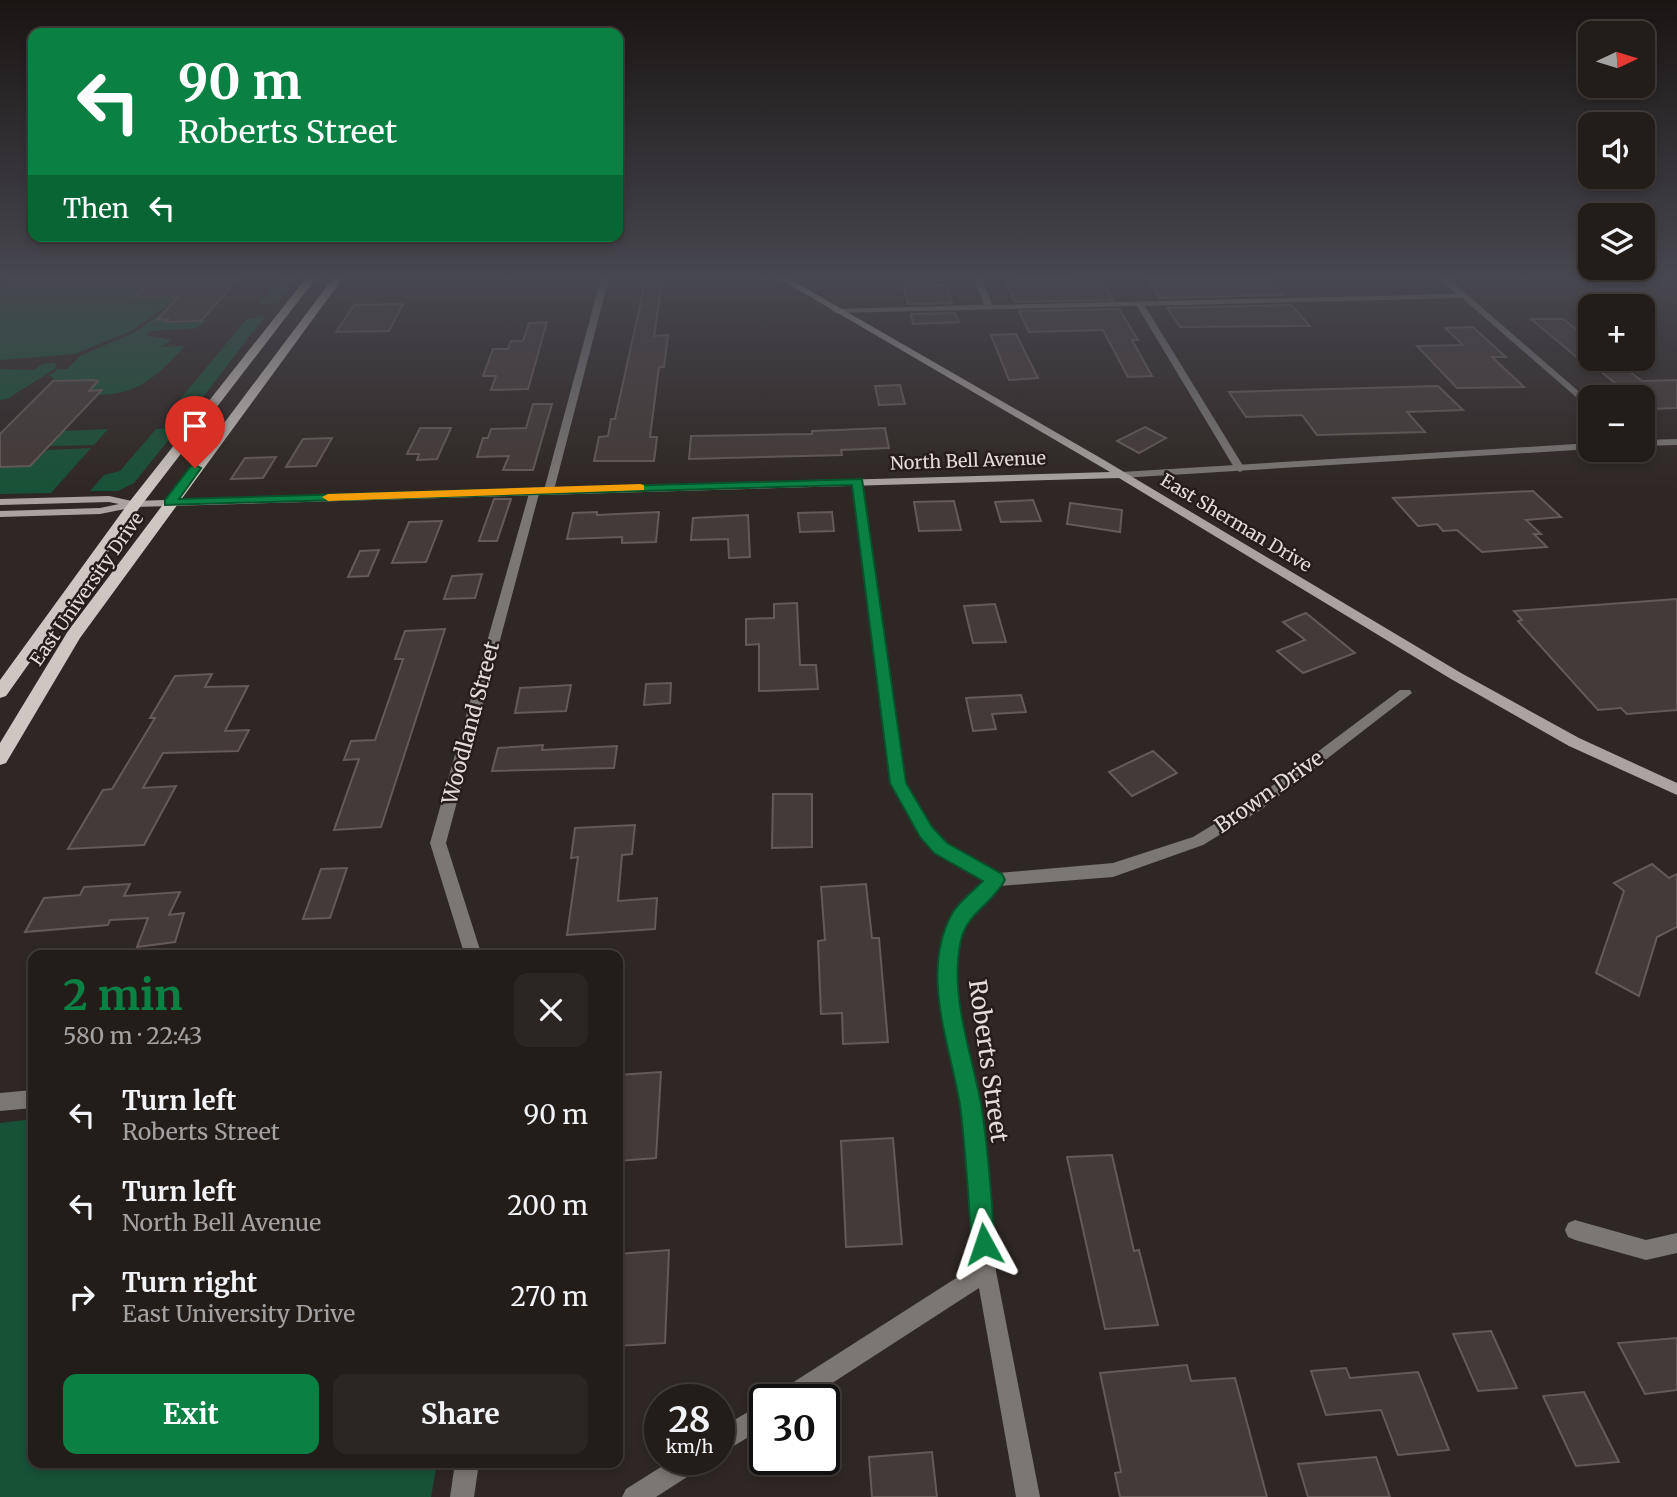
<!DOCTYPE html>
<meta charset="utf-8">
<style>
:root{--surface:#231d1a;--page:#2b2623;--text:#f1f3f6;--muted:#a3a2a2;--line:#403b39;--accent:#0b8043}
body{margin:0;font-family:Merriweather,serif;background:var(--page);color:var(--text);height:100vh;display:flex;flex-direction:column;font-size:26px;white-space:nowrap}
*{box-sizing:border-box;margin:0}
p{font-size:23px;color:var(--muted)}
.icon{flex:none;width:38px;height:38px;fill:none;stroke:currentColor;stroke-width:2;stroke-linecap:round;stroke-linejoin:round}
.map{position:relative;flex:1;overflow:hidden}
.panel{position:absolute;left:28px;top:950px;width:595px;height:518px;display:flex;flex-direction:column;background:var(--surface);border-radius:14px;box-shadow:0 4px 10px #0003,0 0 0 2px var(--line)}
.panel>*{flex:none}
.banner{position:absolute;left:28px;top:28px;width:595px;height:214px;border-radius:14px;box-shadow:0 4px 10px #0003,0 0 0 2px var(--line);background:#0b8043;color:#fff;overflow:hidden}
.needle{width:46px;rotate:86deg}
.controls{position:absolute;left:1578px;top:21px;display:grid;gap:14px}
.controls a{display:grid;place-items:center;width:77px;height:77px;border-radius:14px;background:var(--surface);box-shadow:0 4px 10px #0003,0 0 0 2px var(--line);font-size:35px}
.speed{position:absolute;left:644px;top:1384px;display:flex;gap:14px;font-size:35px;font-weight:700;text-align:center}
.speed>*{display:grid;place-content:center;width:91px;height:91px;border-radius:50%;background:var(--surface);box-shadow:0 4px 10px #0003,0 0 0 2px var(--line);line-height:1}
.speed small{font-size:18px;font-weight:400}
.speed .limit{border:4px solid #111;border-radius:10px;background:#fff;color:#111}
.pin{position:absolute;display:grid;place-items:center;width:60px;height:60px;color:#fff;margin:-72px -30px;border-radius:50% 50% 50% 0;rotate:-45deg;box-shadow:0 0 7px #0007}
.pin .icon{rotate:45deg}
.me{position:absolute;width:77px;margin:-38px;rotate:355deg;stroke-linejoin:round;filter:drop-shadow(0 0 5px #0008)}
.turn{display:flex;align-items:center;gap:24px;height:147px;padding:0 35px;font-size:32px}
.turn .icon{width:91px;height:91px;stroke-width:2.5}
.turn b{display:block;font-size:49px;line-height:60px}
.then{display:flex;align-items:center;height:66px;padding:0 35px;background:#0003;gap:14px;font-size:26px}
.round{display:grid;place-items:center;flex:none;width:74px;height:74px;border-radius:14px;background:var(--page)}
.head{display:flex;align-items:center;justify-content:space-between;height:119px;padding:0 35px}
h1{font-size:42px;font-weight:700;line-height:52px;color:var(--accent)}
.button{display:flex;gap:14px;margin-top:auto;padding:14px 35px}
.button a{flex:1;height:80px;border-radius:14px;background:var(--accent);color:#fff;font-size:28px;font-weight:700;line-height:80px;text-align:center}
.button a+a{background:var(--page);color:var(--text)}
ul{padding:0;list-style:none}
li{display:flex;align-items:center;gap:21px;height:91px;padding:0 35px}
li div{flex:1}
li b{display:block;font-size:26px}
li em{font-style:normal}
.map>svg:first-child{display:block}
.green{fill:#185236}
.building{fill:#443a37;stroke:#645a56;stroke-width:2}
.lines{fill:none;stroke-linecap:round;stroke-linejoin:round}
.minor{fill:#7b7774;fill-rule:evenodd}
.tertiary{fill:#7b7774;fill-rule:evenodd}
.secondary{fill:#aaa39f;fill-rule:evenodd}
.primary{fill:#cec6c0;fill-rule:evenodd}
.route{fill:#0b8043;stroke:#07532c;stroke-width:2}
.slow{fill:#f59e0b}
.labels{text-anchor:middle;stroke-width:5;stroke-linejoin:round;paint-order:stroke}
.far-street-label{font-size:18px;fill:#e2dcda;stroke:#261d1a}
.street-label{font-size:21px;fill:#e2dcda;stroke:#261d1a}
.near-street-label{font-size:24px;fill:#e2dcda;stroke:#261d1a}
</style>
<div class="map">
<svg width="1677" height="1497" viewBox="0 0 1677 1497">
<rect width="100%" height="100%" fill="#2f2723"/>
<g class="green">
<path d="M11 278H154L143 289 133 292 140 293 137 297 180 296 131 331 75 354 0 360V288Z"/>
<path d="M281 278H298L277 304H260Z"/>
<path d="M166 310H168L156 319 182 324 208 320 196 328 151 331 145 335 171 340 161 347 185 346C154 379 139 394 96 395L100 390 89 391 93 380 53 381V377L48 376 58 369H67L80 356 135 332Z"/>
<path d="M265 316 190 414 166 416 246 320Z"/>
<path d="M55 363 56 368 7 399 0 400V369L34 370 43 364Z"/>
<path d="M178 428 134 483 118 491H90L104 475 120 471 156 429Z"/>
<path d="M108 429 94 445 50 446 63 431Z"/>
<path d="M91 448 51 493 0 494V467L48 450Z"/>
<path d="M33 1119V1463H437L431 1497H0V1123Z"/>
</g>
<g class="building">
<path d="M154 278H239L201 321 165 322 168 319 157 320 179 296 136 297Z"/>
<path d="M1069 278 1071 282 1102 281 1113 300 1015 302 1005 280Z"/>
<path d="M1146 278H1267L1283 295 1160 298Z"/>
<path d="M645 283H662L654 336 668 335 664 367H659L650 437H657L654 461H594L599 437 608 436 611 419H615Z"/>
<path d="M946 285 952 303 908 304 903 286Z"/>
<path d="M403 304 389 331 336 332 354 305Z"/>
<path d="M1291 305 1310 326 1180 327 1167 308Z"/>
<path d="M1119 309 1138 340H1132L1152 376 1128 377 1103 330 1029 332 1019 311Z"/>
<path d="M955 313 959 322 913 324 911 314Z"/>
<path d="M1531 319H1563L1582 334H1591V359H1613L1642 381 1677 380V408L1648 409 1643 405V397H1633L1591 364V369Z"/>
<path d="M547 322 528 389 491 390 496 376H483L493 349H508L511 341H523L529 323Z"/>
<path d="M1473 327 1506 357H1492L1524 387 1457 388 1417 346 1463 345 1445 328Z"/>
<path d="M1016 334 1038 378 1009 380 991 335Z"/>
<path d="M94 380 98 381 89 391 102 390 30 466 0 467V434L53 381Z"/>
<path d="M900 385 905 404 879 405 875 386Z"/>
<path d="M1438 386 1463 410 1407 412 1425 432 1317 435 1302 415 1246 417 1229 392Z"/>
<path d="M533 404H552L533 470H503L509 456 477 457 483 438H488L491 429 526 428Z"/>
<path d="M1145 427 1166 438 1139 453 1117 441Z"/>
<path d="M420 428H451L437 459 417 460 419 454H407Z"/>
<path d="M885 428 889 448 841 450 842 455 689 459 691 436 812 434V431Z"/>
<path d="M332 438 316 466 286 467 303 439Z"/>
<path d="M276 457 263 478 231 479 245 458Z"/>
<path d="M1533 491 1561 517 1526 520 1541 534H1534L1547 547 1482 552 1457 530 1443 531 1437 524 1418 526 1393 498Z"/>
<path d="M494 499H511L497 541H479Z"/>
<path d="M1033 500 1041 521 1001 522 995 502Z"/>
<path d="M954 501 961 530 919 531 914 502Z"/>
<path d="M1070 503 1122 510 1120 532 1067 524Z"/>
<path d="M597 512V515L659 512 656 542 622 543V537L567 539 573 513Z"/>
<path d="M832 512 834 531 800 532 798 513Z"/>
<path d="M748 515 750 557 729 558 728 539 691 540 693 518Z"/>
<path d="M442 521 426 562 392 563 409 522Z"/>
<path d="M379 550 368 576 348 577 360 551Z"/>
<path d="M482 574 475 598 444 599 452 576Z"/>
<path d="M1677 599V710L1627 714 1621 708 1598 710 1518 621 1522 620 1514 611Z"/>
<path d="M797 603 800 665H816L818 689 759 691V644L746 645V619L774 618V604Z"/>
<path d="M995 604 1006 642 973 643 964 606Z"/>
<path d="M1306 613 1355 653 1303 673 1277 651 1305 640 1283 622Z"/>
<path d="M445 629 381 827 334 830 359 759 344 760 351 741 375 740 403 659H395L405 631Z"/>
<path d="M212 674 205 687 248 686 225 731 249 730 238 751 163 753 143 788 176 786 144 845 68 849 103 790 112 789 155 718H150L175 676Z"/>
<path d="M671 683 670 703 644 705 646 684Z"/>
<path d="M571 685 566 711 515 713 520 688Z"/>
<path d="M1021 695 1026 712 992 714 996 729 973 731 966 698Z"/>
<path d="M543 745 542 750 617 746 614 768 492 771 498 748Z"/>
<path d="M1153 751 1177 773 1132 796 1109 772Z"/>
<path d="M773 794H812V847L772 848Z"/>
<path d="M635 825 632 854 622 855 618 901 657 898 655 929 567 935 578 857 571 858 575 828Z"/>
<path d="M1652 864 1669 878 1677 874V927L1657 937 1639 996 1596 973 1624 891 1614 883Z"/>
<path d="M347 868 330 918 303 919 321 869Z"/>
<path d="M130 884 124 896 180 892 169 915 184 913 175 942 137 947 148 918 110 920 108 925 25 932 44 898 80 895 84 887Z"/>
<path d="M866 884 872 938H879L888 1042 843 1044 842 1013 821 1014 818 941 825 940 821 887Z"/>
<path d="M661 1072 656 1158 618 1161V1075Z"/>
<path d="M893 1138 902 1244 846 1247 841 1141Z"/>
<path d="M1112 1155 1134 1251 1139 1250 1158 1325 1105 1329 1067 1157Z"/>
<path d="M669 1250 665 1343 618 1346V1254Z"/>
<path d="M1491 1331 1517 1388 1478 1391 1453 1334Z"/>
<path d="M1677 1338V1390L1645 1394 1618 1343Z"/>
<path d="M1187 1365 1191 1381 1235 1378 1267 1497H1120L1115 1473 1121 1472 1100 1373Z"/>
<path d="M1346 1368 1350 1378 1418 1372 1449 1450 1398 1455 1381 1410 1326 1415 1311 1371Z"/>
<path d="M1584 1392 1619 1462 1576 1466 1543 1396Z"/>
<path d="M932 1452 937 1497H872L869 1457Z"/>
<path d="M1376 1457 1390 1497H1308L1298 1464Z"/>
</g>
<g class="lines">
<g class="minor">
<path d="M601 278H609L554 490 549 493 545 492 544 490Z"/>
<path d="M974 278H982L992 305 1456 294 1439 278H1448L1591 402V410L1462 298 1145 306 1245 469 1240 472 1235 469 1137 306 836 313 832 311 836 309 984 305Z"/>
<path d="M858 479 863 482 905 783 931 828 946 844 998 873 1113 863 1193 837 1252 801 1400 690H1410L1412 693 1262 809 1203 845 1113 877 1000 886 967 920 960 939 956 970 958 1005 979 1106 996 1271 1040 1497H1016L979 1288 806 1400H775L778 1392 975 1266C970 1213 968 1158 961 1106 952 1048 920 966 955 912 962 901 975 891 985 881L936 852 921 836 891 783 853 482Z"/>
<path d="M535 487 540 490 446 843 482 956H465L430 843 530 490Z"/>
<path d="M33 1090V1108L0 1111V1093Z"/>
<path d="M1575 1220 1646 1240 1677 1233V1253L1646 1260 1575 1240 1568 1237 1565 1230 1568 1223Z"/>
<path d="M765 1402V1427L719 1455V1429Z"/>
<path d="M672 1460H705L701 1468 656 1497H622L626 1489Z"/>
<path d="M455 1463H479L474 1497H450Z"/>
</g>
<g class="tertiary">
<path d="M1677 439V445L1643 446V440Z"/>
<path d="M1591 443V449L1121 478 1116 475 1121 472Z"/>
</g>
<path class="secondary" d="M778 278H788L1104 460 1461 673 1579 738 1677 783V795L1569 746 1451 679 1119 478 135 507 100 514 0 517V511L100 508 119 504 109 502 0 505V499L109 496 132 501 1110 472Z"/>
<g class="primary">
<path d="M306 278H316L140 507 6 696 0 698V680L130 501Z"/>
<path d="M333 278H343L80 638 6 763 0 765V743L68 631Z"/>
</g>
</g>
<linearGradient id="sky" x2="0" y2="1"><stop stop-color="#1a1513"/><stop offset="0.57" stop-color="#474750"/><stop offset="1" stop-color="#474750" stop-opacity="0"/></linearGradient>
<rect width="1677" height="488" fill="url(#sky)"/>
<path class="route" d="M195 465 201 468 179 499 862 479 906 783 932 827 947 843 1002 874 1005 880C993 903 967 913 961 940 949 995 971 1050 981 1104 989 1150 991 1198 995 1244L992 1252 984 1256 975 1252 972 1244C968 1198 966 1151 960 1105 950 1044 919 971 953 912 960 901 973 891 983 881L934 853 920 837 890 783 852 485 165 505V500L191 466Z"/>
<path class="slow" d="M640 484 644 485V490L328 501 322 497 328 494Z"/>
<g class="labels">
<g class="far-street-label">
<text transform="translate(968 461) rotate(-2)" y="6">North Bell Avenue</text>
<text transform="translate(1236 523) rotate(31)" y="6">East Sherman Drive</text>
<text transform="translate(87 589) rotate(-55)" y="6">East University Drive</text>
</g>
<g class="street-label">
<text transform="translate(471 723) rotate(-75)" y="7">Woodland Street</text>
<text transform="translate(1269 792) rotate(-35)" y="7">Brown Drive</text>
</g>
<g class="near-street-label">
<text transform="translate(988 1061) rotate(82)" y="8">Roberts Street</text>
</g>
</g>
</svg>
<div class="controls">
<a><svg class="needle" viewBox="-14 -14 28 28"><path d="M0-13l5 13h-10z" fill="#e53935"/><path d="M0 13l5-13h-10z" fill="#a3a2a2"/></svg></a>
<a><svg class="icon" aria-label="sound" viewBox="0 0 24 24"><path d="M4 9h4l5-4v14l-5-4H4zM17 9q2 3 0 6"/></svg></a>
<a><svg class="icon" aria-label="layers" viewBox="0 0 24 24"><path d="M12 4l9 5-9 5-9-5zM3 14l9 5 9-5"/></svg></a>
<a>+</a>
<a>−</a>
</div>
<div class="speed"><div>28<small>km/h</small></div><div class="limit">30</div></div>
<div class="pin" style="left:195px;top:468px;background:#d93025"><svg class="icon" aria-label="arrive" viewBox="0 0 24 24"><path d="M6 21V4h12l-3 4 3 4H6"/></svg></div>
<svg class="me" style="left:984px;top:1244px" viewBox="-20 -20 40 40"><path d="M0-17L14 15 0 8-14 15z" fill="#0b8043" stroke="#fff" stroke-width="4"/></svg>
<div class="banner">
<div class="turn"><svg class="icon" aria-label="left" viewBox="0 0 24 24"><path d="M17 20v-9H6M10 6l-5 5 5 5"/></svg><div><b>90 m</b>Roberts Street</div></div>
<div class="then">Then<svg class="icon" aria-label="left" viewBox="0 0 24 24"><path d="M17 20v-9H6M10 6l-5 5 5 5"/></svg></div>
</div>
<section class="panel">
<div class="head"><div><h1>2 min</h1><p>580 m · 22:43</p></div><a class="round"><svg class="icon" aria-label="close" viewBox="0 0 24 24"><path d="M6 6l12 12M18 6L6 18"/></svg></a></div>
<ul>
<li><svg class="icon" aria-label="left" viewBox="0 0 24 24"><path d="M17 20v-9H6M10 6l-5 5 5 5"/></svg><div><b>Turn left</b><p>Roberts Street</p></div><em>90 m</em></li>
<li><svg class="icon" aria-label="left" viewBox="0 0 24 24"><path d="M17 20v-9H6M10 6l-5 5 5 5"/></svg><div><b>Turn left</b><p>North Bell Avenue</p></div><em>200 m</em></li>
<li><svg class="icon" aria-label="right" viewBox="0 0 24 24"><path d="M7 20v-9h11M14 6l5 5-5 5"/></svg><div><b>Turn right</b><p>East University Drive</p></div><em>270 m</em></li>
</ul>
<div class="button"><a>Exit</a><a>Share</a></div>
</section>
</div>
